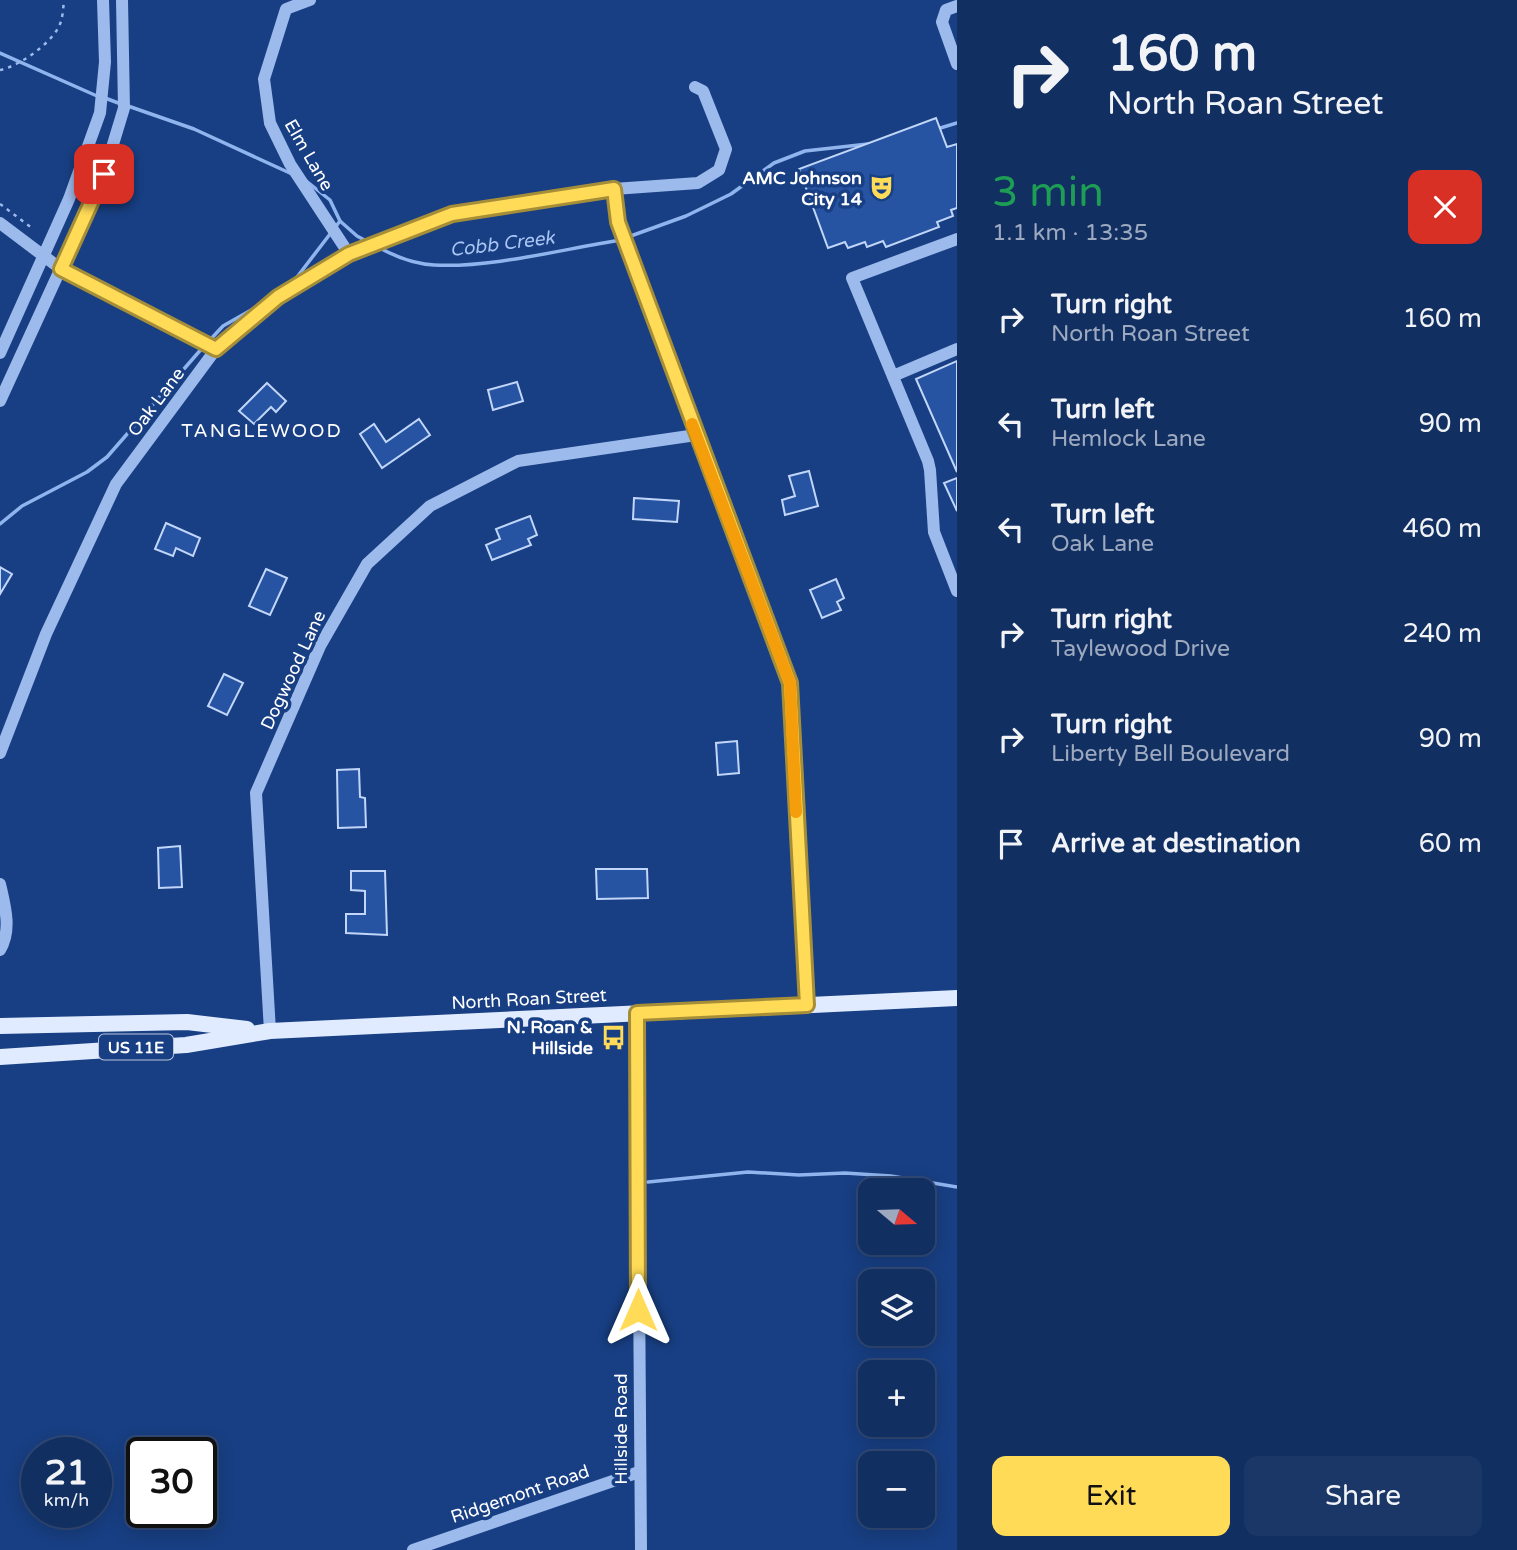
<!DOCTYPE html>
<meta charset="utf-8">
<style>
:root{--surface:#122f62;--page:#1b3768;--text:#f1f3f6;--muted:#9ca9be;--line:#314a77;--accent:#ffdb57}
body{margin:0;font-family:"Varela Round",sans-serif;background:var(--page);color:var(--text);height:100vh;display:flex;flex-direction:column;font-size:26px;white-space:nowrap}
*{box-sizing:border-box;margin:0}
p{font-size:23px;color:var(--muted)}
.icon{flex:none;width:38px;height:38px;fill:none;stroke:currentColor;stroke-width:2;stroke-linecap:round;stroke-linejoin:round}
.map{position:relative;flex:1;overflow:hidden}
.details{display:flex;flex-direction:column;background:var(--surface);width:560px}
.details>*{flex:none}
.hud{background:#122f62;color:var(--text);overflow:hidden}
.needle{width:46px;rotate:109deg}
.buttons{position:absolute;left:858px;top:1178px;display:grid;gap:14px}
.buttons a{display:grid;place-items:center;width:77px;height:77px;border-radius:14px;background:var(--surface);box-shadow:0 4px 18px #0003,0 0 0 2px var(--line);font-size:35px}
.speed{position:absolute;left:21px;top:1437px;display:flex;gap:14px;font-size:35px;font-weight:700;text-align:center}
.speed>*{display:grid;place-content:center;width:91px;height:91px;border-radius:50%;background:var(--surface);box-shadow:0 4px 18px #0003,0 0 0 2px var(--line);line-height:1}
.speed small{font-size:18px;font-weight:400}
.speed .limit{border:4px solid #111;border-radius:10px;background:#fff;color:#111}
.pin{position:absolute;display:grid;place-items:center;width:60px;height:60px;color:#fff;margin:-30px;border-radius:14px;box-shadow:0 4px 10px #0006}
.me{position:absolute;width:77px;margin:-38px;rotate:0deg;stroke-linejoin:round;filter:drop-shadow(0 0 5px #0008)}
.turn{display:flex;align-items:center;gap:24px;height:147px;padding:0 35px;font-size:32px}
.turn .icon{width:91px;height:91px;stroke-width:2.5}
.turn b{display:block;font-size:49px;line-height:60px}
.round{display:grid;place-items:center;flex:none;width:74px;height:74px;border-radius:14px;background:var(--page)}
.overview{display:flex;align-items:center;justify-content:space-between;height:119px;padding:0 35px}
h1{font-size:42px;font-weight:600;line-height:52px;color:#1e9e55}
.button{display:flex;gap:14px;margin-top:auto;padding:14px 35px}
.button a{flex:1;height:80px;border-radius:14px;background:var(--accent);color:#111;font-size:28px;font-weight:600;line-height:80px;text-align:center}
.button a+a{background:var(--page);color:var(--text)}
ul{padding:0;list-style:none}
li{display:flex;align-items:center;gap:21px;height:105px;padding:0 35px}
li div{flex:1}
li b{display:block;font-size:26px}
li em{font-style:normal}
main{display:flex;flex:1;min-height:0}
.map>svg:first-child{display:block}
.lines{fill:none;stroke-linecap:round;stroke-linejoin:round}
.stream{stroke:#8fb4ee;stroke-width:3.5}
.building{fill:#2754a2;stroke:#c1d6f9;stroke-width:2}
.path{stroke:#9cbaec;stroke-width:2.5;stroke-dasharray:3.5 5;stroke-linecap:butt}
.minor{stroke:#9cbaec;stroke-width:12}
.major{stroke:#e1ebff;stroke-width:16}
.route-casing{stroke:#a68e39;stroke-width:18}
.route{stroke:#ffdb57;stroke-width:12}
.slow{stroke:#f59e0b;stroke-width:12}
.labels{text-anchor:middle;stroke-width:7;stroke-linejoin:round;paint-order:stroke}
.shield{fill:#183f83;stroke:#bac5da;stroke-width:2}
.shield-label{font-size:16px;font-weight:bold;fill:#fff}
.street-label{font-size:18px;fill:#fff;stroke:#183f83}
.poi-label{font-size:18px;font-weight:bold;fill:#fff;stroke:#183f83;text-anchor:end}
.water-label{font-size:19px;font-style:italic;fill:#a8c5f3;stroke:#183f83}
.neighbourhood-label{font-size:19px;letter-spacing:2px;fill:#fff;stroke:#183f83}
</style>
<main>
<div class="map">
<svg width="957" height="1550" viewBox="0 0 957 1550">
<rect width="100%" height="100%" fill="#183f83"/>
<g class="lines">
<g class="stream">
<path d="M0 53 97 96"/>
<path d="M105 98 121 104"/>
<path d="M128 106 194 129 292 174"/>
<path d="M937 129 957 123"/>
<path d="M305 180 330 200 340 221 357 236 368 242"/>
<path d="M628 237 686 216 731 194 774 163 805 151 868 144"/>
<path d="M378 247C394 256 415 264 434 265 492 268 563 249 621 240"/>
<path d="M294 281 340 221"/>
<path d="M209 341 223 326 260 305"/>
<path d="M0 524 22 506 87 472 107 457 204 346"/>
<path d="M648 1182 748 1172 799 1175 845 1173 891 1176 957 1187"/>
</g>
</g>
<g class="building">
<path d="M936 118 947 147 957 144V208L951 210 953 216 937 222 939 227 886 247 883 241 867 247 865 242 848 248 845 242 828 248 799 169Z"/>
<path d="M957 361V472L916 379Z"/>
<path d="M517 382 523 401 493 410 488 390Z"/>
<path d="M267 383 286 401 276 412 271 407 254 424 239 411Z"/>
<path d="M419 419 430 435 382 468 360 434 374 424 386 442Z"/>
<path d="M809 471 818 506 785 515 782 500 795 496 789 476Z"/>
<path d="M957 478V511L944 483Z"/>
<path d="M634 498 679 501 677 522 633 519Z"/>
<path d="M530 516 537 535 528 539 531 545 492 560 486 545 500 539 496 529Z"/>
<path d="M166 523 200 538 193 556 176 548 173 556 155 549Z"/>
<path d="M0 567 12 574 0 594Z"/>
<path d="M266 569 287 578 270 615 249 606Z"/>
<path d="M836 579 844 598 837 602 841 610 822 618 810 590Z"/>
<path d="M224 674 243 683 227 715 208 706Z"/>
<path d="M737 741 739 773 718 775 716 743Z"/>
<path d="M359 769 360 797 365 798 366 827 338 828 337 770Z"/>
<path d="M180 846 182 887 159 888 158 848Z"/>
<path d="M596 869H647L648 898 597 899Z"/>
<path d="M351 871H385L387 935 346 933V914H365V891L351 890Z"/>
</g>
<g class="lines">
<g class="path">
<path d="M0 70C19 66 49 45 58 28 63 20 63 9 64 0"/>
<path d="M0 204 32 228"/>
</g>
<g class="minor">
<path d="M310 0 286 9 264 79 270 123 290 164 349 254"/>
<path d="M957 6 946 10 942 22 957 64"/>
<path d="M614 189 618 222 790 683 807 1005"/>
<path d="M0 223 61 269 216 349"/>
<path d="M957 239 852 278 928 461 930 470 934 532 957 591"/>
<path d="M0 353 69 199 100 113 105 62 103 0"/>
<path d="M893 376 957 349"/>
<path d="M0 401 104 174 124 108 122 0"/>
<path d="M0 753 46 634 116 484 216 349 278 297 349 254 451 214 614 189 698 183 719 170 726 149 703 91 695 87"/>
<path d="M0 884C5 906 12 930 0 950"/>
<path d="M637 1013 641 1550"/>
<path d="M270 1031 256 793 320 646 367 564 430 506 518 461 696 435"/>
<path d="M413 1550 639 1472"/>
</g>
<g class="major">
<path d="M0 1026 187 1022 247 1029"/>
<path d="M0 1057 186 1045 270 1031 957 998"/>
</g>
</g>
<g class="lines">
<defs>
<path id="route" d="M104 174 61 269 216 349 278 297 349 254 452 214 614 189 618 222 790 683 807 1005 637 1013 638 1310"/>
</defs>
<use href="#route" class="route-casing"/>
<use href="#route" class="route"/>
<path class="slow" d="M692 424 790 683 796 812"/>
</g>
<defs>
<symbol id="theatre-bare" viewBox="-9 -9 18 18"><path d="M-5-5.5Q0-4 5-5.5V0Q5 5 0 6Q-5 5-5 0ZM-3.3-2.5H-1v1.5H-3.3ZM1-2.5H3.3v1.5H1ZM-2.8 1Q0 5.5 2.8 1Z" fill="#ffdb57" stroke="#183f83" stroke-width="2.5" paint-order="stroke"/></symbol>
<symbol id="bus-bare" viewBox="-9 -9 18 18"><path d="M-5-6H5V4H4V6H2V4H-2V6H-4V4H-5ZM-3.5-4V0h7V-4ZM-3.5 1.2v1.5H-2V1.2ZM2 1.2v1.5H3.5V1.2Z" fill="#ffdb57" stroke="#183f83" stroke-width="2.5" paint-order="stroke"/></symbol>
</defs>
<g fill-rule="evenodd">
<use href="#theatre-bare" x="864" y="170" width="35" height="35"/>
<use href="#bus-bare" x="596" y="1020" width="35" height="35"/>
</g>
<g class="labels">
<rect class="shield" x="99" y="1034.5" width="74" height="25" rx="5"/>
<g class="shield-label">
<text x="136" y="1053">US 11E</text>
</g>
<g class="street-label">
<text transform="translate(309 155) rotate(60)" y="6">Elm Lane</text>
<text transform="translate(156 402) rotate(-53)" y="6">Oak Lane</text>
<text transform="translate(293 670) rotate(-65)" y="6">Dogwood Lane</text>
<text transform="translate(529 999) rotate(-3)" y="6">North Roan Street</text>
<text transform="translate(621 1429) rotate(-90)" y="6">Hillside Road</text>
<text transform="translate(520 1494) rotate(-19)" y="6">Ridgemont Road</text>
</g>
<g class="poi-label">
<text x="862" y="184">AMC Johnson<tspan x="862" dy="21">City 14</tspan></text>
<text x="593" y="1033">N. Roan &amp;<tspan x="593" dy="21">Hillside</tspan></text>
</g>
<g class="water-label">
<text transform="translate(502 243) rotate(-7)" y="7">Cobb Creek</text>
</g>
<g class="neighbourhood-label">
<text x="262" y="437">TANGLEWOOD</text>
</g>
</g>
</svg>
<div class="buttons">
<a><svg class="needle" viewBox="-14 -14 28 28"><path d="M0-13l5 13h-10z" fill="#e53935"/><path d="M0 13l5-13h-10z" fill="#9ca9be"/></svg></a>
<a><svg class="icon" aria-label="layers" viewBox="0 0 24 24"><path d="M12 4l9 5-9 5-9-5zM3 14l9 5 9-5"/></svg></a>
<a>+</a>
<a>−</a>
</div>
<div class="speed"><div>21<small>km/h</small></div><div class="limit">30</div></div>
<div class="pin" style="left:104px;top:174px;background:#d93025"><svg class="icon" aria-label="arrive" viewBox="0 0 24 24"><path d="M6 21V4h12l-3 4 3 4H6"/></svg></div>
<svg class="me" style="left:638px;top:1310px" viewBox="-20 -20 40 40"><path d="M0-17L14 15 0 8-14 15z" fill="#ffdb57" stroke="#fff" stroke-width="4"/></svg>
</div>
<section class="details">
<div class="hud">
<div class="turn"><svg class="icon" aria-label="right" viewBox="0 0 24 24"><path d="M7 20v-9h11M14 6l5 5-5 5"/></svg><div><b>160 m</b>North Roan Street</div></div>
</div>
<div class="overview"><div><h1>3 min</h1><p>1.1 km · 13:35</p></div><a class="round" style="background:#d93025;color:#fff"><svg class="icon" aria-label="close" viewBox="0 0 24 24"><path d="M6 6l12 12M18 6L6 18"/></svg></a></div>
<ul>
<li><svg class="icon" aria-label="right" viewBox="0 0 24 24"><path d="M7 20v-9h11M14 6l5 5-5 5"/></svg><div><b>Turn right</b><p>North Roan Street</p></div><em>160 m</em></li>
<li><svg class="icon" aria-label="left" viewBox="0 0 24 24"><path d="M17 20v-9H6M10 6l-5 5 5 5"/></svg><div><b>Turn left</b><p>Hemlock Lane</p></div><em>90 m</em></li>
<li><svg class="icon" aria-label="left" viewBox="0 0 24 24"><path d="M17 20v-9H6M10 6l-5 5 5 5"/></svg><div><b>Turn left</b><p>Oak Lane</p></div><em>460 m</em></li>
<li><svg class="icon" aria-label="right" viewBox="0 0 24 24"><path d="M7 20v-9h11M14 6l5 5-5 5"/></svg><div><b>Turn right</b><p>Taylewood Drive</p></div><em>240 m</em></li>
<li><svg class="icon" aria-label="right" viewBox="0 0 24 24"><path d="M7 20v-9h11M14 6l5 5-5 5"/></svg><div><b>Turn right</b><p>Liberty Bell Boulevard</p></div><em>90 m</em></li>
<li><svg class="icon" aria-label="arrive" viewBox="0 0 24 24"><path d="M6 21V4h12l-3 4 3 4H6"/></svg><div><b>Arrive at destination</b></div><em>60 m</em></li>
</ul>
<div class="button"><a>Exit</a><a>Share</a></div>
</section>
</main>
